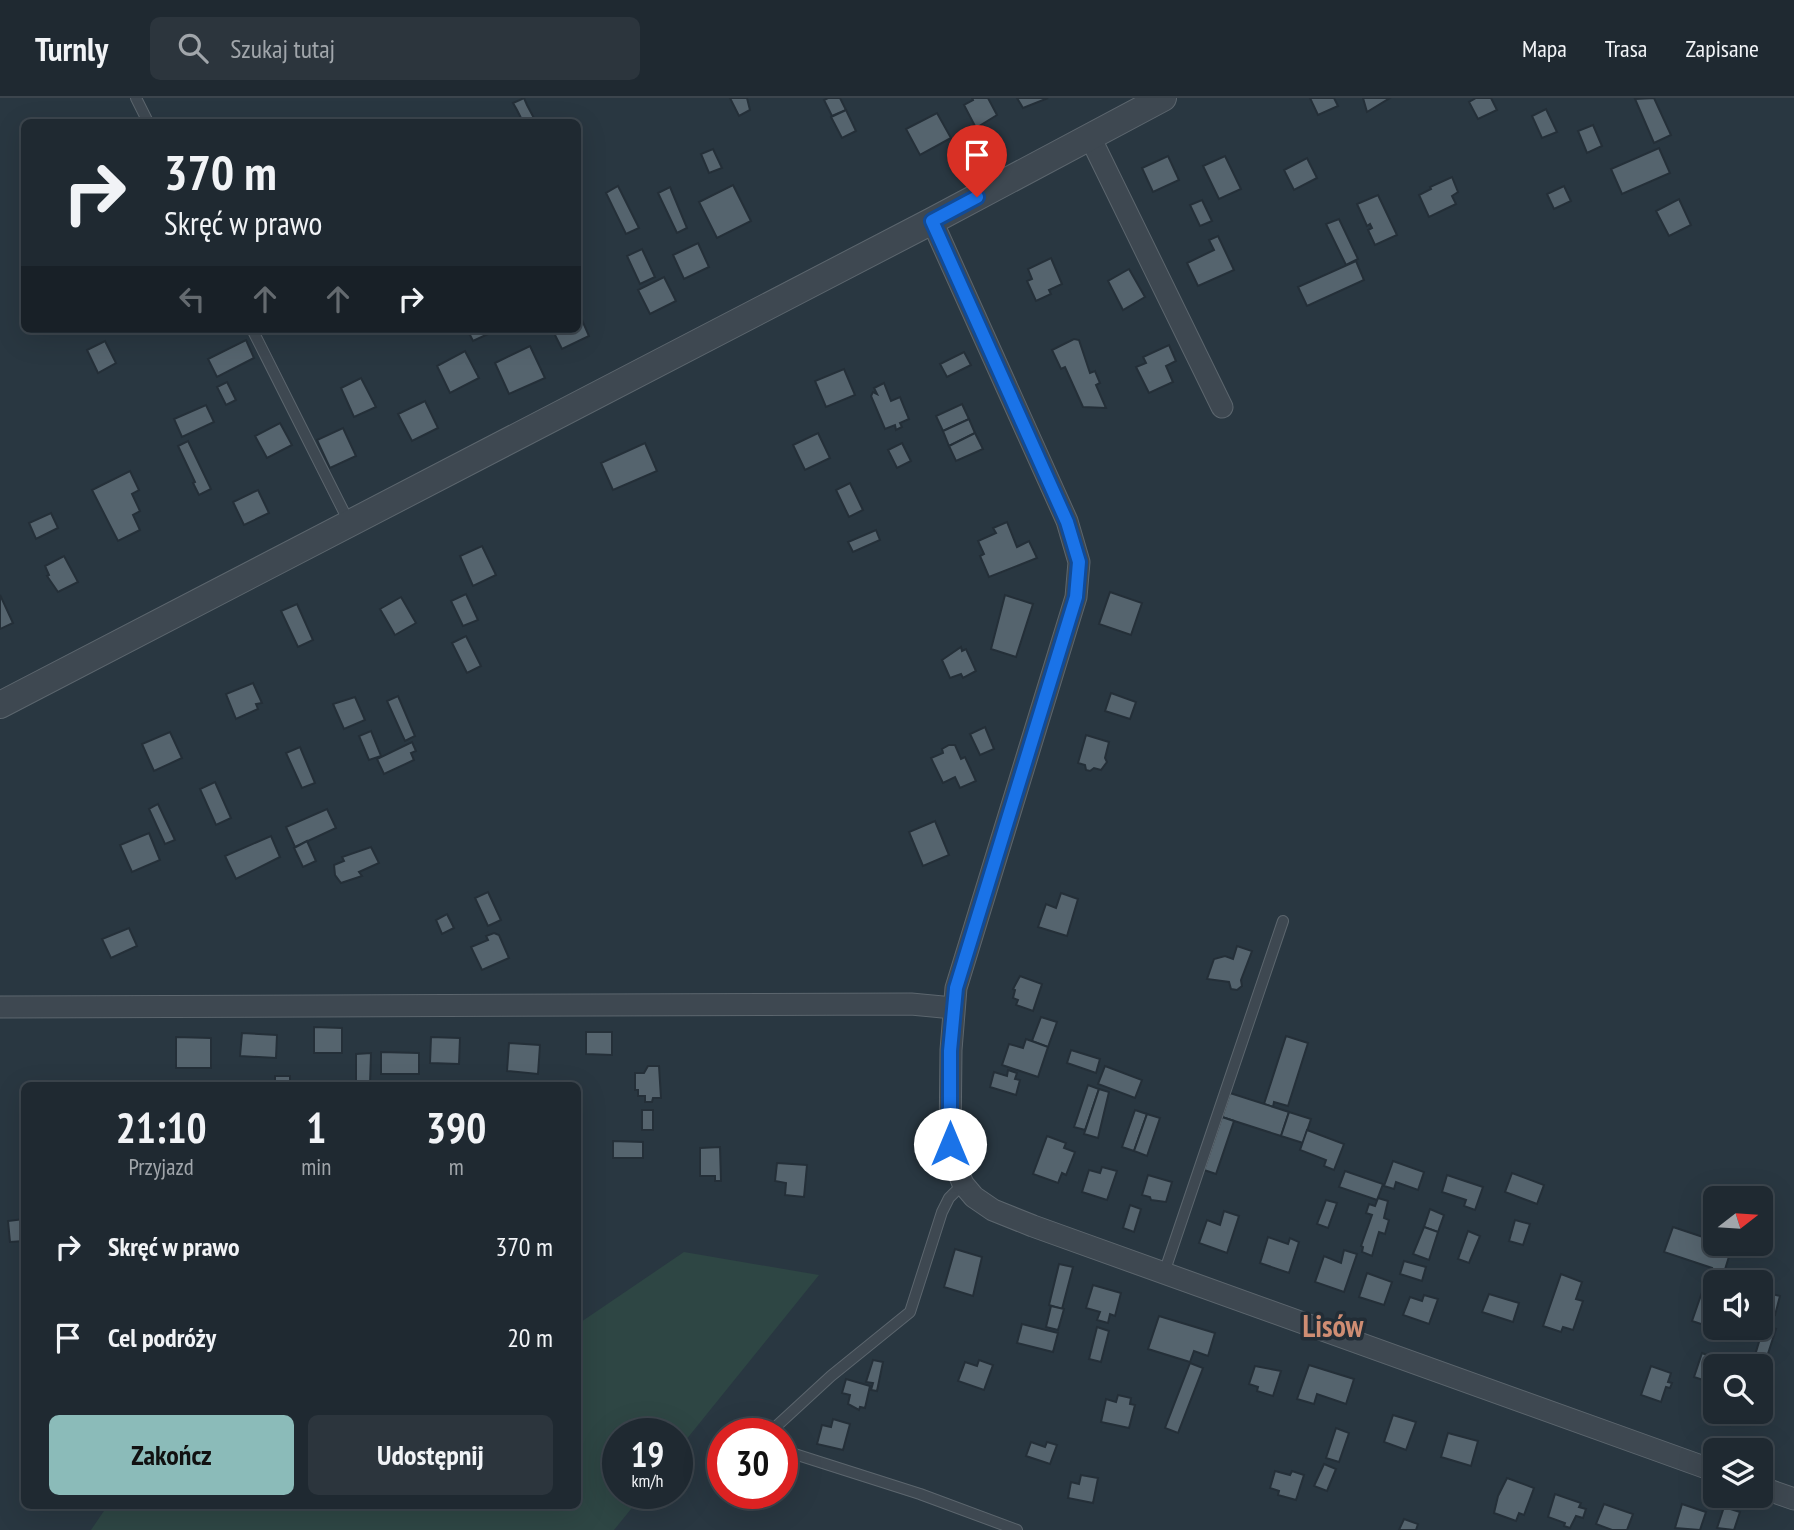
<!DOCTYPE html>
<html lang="pl">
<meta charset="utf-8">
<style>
:root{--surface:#1f2931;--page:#2c353d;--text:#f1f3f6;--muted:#a1a6ab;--line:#3c454d;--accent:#8bbbb9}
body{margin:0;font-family:"PT Sans Narrow",sans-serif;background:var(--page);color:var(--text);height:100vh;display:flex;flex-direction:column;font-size:26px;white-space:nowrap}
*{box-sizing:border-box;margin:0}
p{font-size:23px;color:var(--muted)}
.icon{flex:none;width:38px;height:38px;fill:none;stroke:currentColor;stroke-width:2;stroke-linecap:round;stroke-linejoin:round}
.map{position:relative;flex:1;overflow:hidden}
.sheet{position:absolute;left:21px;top:984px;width:560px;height:427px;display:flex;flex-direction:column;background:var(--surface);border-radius:10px;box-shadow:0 7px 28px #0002,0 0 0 2px var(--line)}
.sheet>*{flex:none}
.top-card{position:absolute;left:21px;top:21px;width:560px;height:214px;border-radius:10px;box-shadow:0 7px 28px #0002,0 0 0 2px var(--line);background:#1f2931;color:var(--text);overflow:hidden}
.needle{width:46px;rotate:73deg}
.buttons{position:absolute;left:1703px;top:1088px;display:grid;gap:14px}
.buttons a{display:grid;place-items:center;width:70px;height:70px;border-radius:10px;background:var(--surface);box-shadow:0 7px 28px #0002,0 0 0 2px var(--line);font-size:35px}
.speed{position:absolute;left:602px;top:1320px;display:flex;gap:14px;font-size:35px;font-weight:700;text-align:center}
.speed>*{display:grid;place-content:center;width:91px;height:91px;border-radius:50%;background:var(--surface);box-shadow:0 7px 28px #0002,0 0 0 2px var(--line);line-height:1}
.speed small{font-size:18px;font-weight:400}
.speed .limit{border:10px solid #d22;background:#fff;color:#111}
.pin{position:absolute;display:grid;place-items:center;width:60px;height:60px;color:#fff;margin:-72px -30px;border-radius:50% 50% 50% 0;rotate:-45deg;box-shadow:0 0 7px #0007}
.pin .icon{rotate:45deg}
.me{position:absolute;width:77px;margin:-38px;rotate:0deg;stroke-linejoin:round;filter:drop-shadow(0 0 5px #0008)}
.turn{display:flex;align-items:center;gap:24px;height:147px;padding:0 28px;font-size:32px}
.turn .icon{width:91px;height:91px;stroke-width:2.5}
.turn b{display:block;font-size:49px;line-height:60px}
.lanes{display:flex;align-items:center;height:66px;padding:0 28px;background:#0003;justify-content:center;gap:35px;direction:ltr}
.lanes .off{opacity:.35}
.eta{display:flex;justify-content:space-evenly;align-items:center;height:119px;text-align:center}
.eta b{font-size:42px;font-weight:700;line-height:49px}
.primary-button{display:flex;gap:14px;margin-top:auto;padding:14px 28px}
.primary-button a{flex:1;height:80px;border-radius:10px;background:var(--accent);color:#111;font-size:28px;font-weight:700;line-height:80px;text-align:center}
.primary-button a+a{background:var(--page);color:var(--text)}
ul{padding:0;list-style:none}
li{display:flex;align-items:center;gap:21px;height:91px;padding:0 28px}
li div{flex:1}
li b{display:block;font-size:26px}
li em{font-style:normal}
header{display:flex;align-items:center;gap:42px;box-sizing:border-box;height:98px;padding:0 35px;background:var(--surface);border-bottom:2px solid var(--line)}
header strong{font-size:33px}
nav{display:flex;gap:38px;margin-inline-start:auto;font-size:24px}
.search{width:490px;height:63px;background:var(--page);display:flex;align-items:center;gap:18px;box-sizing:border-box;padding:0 24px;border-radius:10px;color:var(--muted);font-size:26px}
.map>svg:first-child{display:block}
.green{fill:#2e4644}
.building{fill:#55646e;stroke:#242f38;stroke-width:2}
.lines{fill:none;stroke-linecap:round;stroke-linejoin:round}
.service-casing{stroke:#5c666e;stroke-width:12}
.minor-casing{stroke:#5c666e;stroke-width:23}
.tertiary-casing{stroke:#5c666e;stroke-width:28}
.service{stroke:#3e4851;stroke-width:10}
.minor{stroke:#3e4851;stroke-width:21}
.tertiary{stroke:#3e4851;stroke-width:26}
.route-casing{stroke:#114b97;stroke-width:18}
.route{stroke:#1a73e8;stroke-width:12}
.labels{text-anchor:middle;stroke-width:7;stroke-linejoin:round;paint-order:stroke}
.quarter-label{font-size:30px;font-weight:bold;fill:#ce8d73;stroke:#222d36}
</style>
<header>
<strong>Turnly</strong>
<div class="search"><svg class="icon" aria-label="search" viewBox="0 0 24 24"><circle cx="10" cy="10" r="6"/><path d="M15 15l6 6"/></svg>Szukaj tutaj</div>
<nav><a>Mapa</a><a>Trasa</a><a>Zapisane</a></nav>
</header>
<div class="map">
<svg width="1794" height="1432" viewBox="0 0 1794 1432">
<rect width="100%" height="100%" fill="#293741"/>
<path class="green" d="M684 1154 819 1177 677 1353V1335H618V1395H644L614 1432H91L108 1407H578V1226Z"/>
<g class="building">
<path d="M524 0 527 7 536 24H523L517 12 513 5Z"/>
<path d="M730 0H747L750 12 739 18Z"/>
<path d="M828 0H840L846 12 832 18 824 2Z"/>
<path d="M972 0H988L997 17 976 30 964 7 973 2Z"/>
<path d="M1017 0H1048L1023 10Z"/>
<path d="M1310 0H1334L1338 8 1318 17Z"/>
<path d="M1363 0H1390L1367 14Z"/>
<path d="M1476 0H1491L1497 12 1478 21 1469 4Z"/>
<path d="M1654 0 1671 37 1654 45 1635 1Z"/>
<path d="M1546 11 1557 34 1542 40 1532 18Z"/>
<path d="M846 12 856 33 842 40 831 19Z"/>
<path d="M937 15 951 40 920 57 906 31Z"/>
<path d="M1593 27 1602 48 1587 55 1578 33Z"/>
<path d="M1659 50 1670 75 1622 96 1611 71Z"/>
<path d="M713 51 722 70 709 75 701 56Z"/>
<path d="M1168 58 1179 82 1153 94 1142 70Z"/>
<path d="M1225 58 1241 91 1219 101 1203 68Z"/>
<path d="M1307 60 1317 80 1294 92 1284 72Z"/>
<path d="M1452 79 1458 94 1452 98 1456 106 1429 119 1419 97 1431 91 1430 89Z"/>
<path d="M733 87 751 123 717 140 699 104Z"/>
<path d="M618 88 639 130 626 136 606 95Z"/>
<path d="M1564 88 1571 103 1554 111 1547 96Z"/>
<path d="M670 89 687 130 677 135 658 95Z"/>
<path d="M1378 97 1397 137 1375 147 1368 132 1372 130 1370 126 1367 128 1357 106Z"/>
<path d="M1679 101 1691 127 1669 138 1656 113Z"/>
<path d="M1202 102 1212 123 1200 128 1190 107Z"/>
<path d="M1339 121 1358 161 1346 167 1326 126Z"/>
<path d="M1218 138 1234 172 1198 188 1187 165 1214 152 1209 142Z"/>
<path d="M698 145 709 169 684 181 673 157Z"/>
<path d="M642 151 655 179 640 186 627 158Z"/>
<path d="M1051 160 1062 186 1049 192 1051 196 1036 203 1027 183 1032 181 1028 171Z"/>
<path d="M1356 163 1364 182 1307 208 1298 189Z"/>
<path d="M1129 171 1145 199 1123 212 1108 183Z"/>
<path d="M664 179 676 203 650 216 638 192Z"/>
<path d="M578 213 589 238 562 251 552 231H578Z"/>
<path d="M467 231H485L488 236 473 243Z"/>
<path d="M1074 241 1079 242 1090 275 1095 273 1100 285 1096 287 1106 310 1083 309 1065 269 1061 271 1052 252Z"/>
<path d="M246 242 254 260 217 279 208 261Z"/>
<path d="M105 243 116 265 98 275 87 252Z"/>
<path d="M1169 247 1176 263 1166 268 1173 284 1149 295 1136 269 1146 265 1143 259Z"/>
<path d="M530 248 545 280 509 296 495 265Z"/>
<path d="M465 253 479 280 450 295 437 268Z"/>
<path d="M964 254 971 267 947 279 940 266Z"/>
<path d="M844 271 855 297 826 309 815 283Z"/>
<path d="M361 280 376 309 354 319 341 290Z"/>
<path d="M227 284 236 302 226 307 217 289Z"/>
<path d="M884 285 891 303 900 299 909 321 900 325 902 329 896 332 895 327 885 331 871 298 873 294 877 296 874 290Z"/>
<path d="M425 303 438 330 412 343 398 316Z"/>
<path d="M962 306 969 321 943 333 936 318Z"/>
<path d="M206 307 214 324 182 339 174 321Z"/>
<path d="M969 321 975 335 949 348 943 333Z"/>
<path d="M280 325 292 347 267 360 255 338Z"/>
<path d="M343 330 356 358 330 370 317 342Z"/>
<path d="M818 335 830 360 805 372 793 347Z"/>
<path d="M975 335 983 351 956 363 949 348Z"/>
<path d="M188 343 211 391 199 397 193 385 195 384 178 348Z"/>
<path d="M645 345 657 373 613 392 601 365Z"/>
<path d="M902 345 911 363 897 370 888 352Z"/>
<path d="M130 373 139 392 132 396 140 413 133 417 140 432 118 443 92 392Z"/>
<path d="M850 385 863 412 849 419 836 392Z"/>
<path d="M258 392 269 415 244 427 233 404Z"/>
<path d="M51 415 58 430 36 441 29 425Z"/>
<path d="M1007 424 1017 449 1029 443 1037 460 989 479 980 458 984 456 978 443 996 435 993 430Z"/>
<path d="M876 432 880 442 853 454 848 444Z"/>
<path d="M482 448 496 477 473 488 460 458Z"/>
<path d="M64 458 78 484 58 494 47 478 49 477 45 468Z"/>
<path d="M1110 494 1142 505 1131 537 1099 526Z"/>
<path d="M466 496 478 522 463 528 451 503Z"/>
<path d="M0 497 13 525 0 531Z"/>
<path d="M1005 497 1033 506 1016 559 991 551Z"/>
<path d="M401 499 416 525 395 537 380 511Z"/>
<path d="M297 506 313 542 298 549 281 513Z"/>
<path d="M466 538 481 568 467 575 452 545Z"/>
<path d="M961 549 962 553 966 551 976 573 963 580 961 576 950 580 942 562Z"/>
<path d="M253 585 262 605 256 606 258 611 236 621 226 596Z"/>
<path d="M1111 595 1136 604 1130 621 1105 613Z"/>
<path d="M398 598 415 638 405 643 387 603Z"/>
<path d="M355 599 365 622 344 631 333 606Z"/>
<path d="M985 629 994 651 980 657 970 636Z"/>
<path d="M371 633 381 658 369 662 359 638Z"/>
<path d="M170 634 182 660 154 673 142 646Z"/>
<path d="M1086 637 1109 644 1105 660 1107 664 1101 672 1094 670 1090 673 1086 672 1085 667 1078 665Z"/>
<path d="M412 644 416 653 411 655 414 662 384 676 377 661Z"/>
<path d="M949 647H955L961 661 965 659 976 683 960 690 955 679 943 685 931 660 943 655 942 651Z"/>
<path d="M300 649 315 685 302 690 286 655Z"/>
<path d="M215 684 231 720 216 727 200 691Z"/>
<path d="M158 706 175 742 165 746 149 711Z"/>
<path d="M327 711 336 730 295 749 286 729Z"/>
<path d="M935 723 949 757 923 768 909 734Z"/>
<path d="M149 735 160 762 132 774 120 747Z"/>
<path d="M271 738 280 759 236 781 225 758Z"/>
<path d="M307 743 316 763 303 769 294 750Z"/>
<path d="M371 749 379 765 359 774 362 778 341 785 335 777 334 767 344 763 342 759Z"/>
<path d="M488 794 501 822 488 828 475 800Z"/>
<path d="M1061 795 1078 801 1067 838 1038 829 1046 806 1056 810Z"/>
<path d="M447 816 454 830 442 836 436 822Z"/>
<path d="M129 830 137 848 111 860 102 841Z"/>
<path d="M494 835 499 837 509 860 482 872 471 849 488 842 486 838Z"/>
<path d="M1237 848 1252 853 1241 882 1242 888 1237 892 1231 891 1229 884 1207 881 1214 861 1225 858 1233 861Z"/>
<path d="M1020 878 1042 886 1033 913 1016 907 1018 902 1013 900 1015 892 1013 891Z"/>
<path d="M1041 919 1057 924 1048 949 1032 943Z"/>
<path d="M314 929 342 930V955H314Z"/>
<path d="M586 934H612V957L586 956Z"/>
<path d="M242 935 277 937 276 960 240 958Z"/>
<path d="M1286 938 1308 945 1288 1008 1274 1004 1273 1009 1264 1006Z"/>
<path d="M176 939 211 940V970H176Z"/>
<path d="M431 939 460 940 459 966 430 965Z"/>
<path d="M1026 941 1048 949 1038 979 1002 967 1009 946 1023 950Z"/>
<path d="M509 945 540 947 538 976 507 973Z"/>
<path d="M1071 952 1100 961 1096 975 1067 965Z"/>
<path d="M381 954 419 955V976H381Z"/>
<path d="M371 955 370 987H356V956Z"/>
<path d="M648 968H659L661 1000H653L652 1004H645V998H638V992H635V975H644Z"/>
<path d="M1105 968 1142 982 1135 1000 1098 986Z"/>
<path d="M1008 972 1017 975 1015 981 1020 982 1016 997 990 989 994 974 1007 978Z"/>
<path d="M275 978H290V986L275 987Z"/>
<path d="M1088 987 1099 991 1085 1032 1074 1029Z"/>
<path d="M1099 991 1109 994 1098 1040 1084 1036Z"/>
<path d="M1230 995 1289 1014 1281 1038 1222 1019Z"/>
<rect x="642" y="1012" width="11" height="20"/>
<path d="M1135 1012 1147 1016 1134 1053 1122 1049Z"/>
<path d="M1289 1014 1311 1021 1303 1045 1281 1038Z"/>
<path d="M1147 1016 1160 1020 1147 1058 1134 1053Z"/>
<path d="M1222 1019 1234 1023 1216 1076 1204 1072Z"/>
<path d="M1307 1032 1344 1046 1334 1072 1324 1068 1326 1062 1300 1052Z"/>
<path d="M1047 1038 1066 1045 1064 1050 1075 1054 1066 1077 1062 1075 1058 1085 1033 1076Z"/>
<path d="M613 1043 643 1044V1060H613Z"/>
<path d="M720 1049 721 1083H715V1078H700V1050Z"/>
<path d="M1393 1063 1424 1074 1418 1092 1396 1084 1394 1091 1384 1088Z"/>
<path d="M777 1065 807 1067 804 1099 785 1097 786 1085 775 1083Z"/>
<path d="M1102 1069 1117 1073 1107 1102 1082 1094 1089 1072 1100 1075Z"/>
<path d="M1345 1073 1383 1086 1377 1102 1339 1089Z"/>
<path d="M1512 1075 1544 1087 1537 1106 1505 1094Z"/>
<path d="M1148 1077 1172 1084 1166 1104 1151 1102 1150 1099 1142 1097Z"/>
<path d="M1447 1077 1483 1089 1475 1112 1464 1108 1466 1102 1442 1094Z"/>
<path d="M1378 1100 1388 1103 1384 1120 1389 1122 1385 1136 1379 1134 1372 1158 1362 1154 1363 1149 1361 1148 1372 1117 1366 1115 1369 1106 1375 1108Z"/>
<path d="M1326 1102 1337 1105 1328 1130 1317 1126Z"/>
<path d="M1130 1107 1141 1111 1134 1134 1123 1130Z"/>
<path d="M1430 1111 1444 1117 1438 1134 1424 1129Z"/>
<path d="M1224 1113 1239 1118 1227 1155 1199 1145 1207 1122 1220 1127Z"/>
<path d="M24 1121V1143L10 1144 8 1123Z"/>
<path d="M1515 1122 1530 1126 1523 1147 1509 1143Z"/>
<path d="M1424 1129 1438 1134 1429 1162 1413 1156Z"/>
<path d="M1673 1129 1715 1143V1146L1732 1149 1722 1181 1710 1177 1712 1170 1664 1154Z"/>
<path d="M1468 1133 1480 1138 1469 1165 1458 1161Z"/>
<path d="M1268 1139 1288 1146 1290 1140 1299 1144 1289 1175 1260 1165Z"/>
<path d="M955 1151 982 1159 973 1198 944 1189Z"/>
<path d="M1344 1152 1357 1156 1344 1194 1315 1184 1324 1158 1341 1165Z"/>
<path d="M1404 1163 1426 1169 1422 1183 1400 1176Z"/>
<path d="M1059 1166 1073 1169 1062 1211 1049 1207Z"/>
<path d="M1367 1175 1392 1184 1384 1207 1359 1199Z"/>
<path d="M1561 1176 1582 1184 1576 1201 1583 1203 1573 1232 1563 1229 1561 1234 1543 1228Z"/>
<path d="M1708 1177 1722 1181 1721 1185H1715V1202L1707 1228 1692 1223Z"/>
<path d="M1093 1187 1121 1195 1115 1218 1110 1216 1108 1225 1097 1222 1100 1214 1086 1210Z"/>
<path d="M1760 1193 1780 1198 1775 1217 1760 1212Z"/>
<path d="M1489 1196 1519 1205 1513 1224 1482 1214Z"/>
<path d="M1424 1197 1438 1201 1429 1226 1403 1217 1410 1199 1422 1203Z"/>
<path d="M1051 1208 1064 1211 1058 1232 1046 1229Z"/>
<path d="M1159 1218 1215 1235 1208 1258 1194 1253 1190 1264 1148 1251Z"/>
<path d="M1022 1226 1058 1235 1053 1254 1017 1245Z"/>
<path d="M1764 1227 1776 1231 1764 1268 1753 1264Z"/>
<path d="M1097 1229 1109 1233 1101 1264 1089 1261Z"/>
<path d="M1702 1255 1714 1260 1706 1283 1694 1279Z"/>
<path d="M873 1262 883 1264 877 1293 871 1292 873 1285 866 1284Z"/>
<path d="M979 1262 993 1267 984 1292 958 1283 965 1264 977 1268Z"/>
<path d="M1190 1265 1203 1270 1178 1335 1165 1330Z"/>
<path d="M1309 1267 1354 1281 1346 1306 1317 1296 1314 1306 1297 1301Z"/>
<path d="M1255 1268 1281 1273 1273 1298 1257 1293 1258 1289 1249 1286Z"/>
<path d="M1651 1268 1671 1275 1668 1284 1672 1285 1670 1290 1666 1289 1661 1304 1641 1297Z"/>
<path d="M846 1281 870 1288 865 1310 860 1309 859 1312 848 1306 850 1297 842 1295Z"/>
<path d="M1712 1293 1715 1294V1314H1734L1730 1327 1703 1317Z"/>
<path d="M1118 1297 1131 1300 1130 1306 1135 1307 1129 1330 1101 1324 1106 1301 1116 1304Z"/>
<path d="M1393 1317 1416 1324 1406 1352 1384 1344Z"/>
<path d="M833 1321 850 1326 843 1352 817 1346 822 1327 831 1329Z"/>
<path d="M1336 1330 1349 1335 1339 1364 1326 1360Z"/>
<path d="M1448 1335 1478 1343 1471 1368 1441 1359Z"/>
<path d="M1031 1344 1045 1349 1047 1344 1057 1347 1050 1366 1026 1358Z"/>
<path d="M1324 1366 1336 1371 1327 1393 1314 1388Z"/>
<path d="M1275 1373 1290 1377 1292 1373 1304 1377 1296 1402 1278 1397 1279 1393 1270 1390Z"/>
<path d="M1081 1377 1098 1380 1093 1405 1068 1400 1071 1384 1079 1386Z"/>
<path d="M1507 1380 1534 1390 1524 1417 1519 1415 1516 1423 1494 1415 1498 1398Z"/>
<path d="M1555 1396 1581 1405 1579 1409 1586 1411 1583 1420 1576 1418 1570 1430 1564 1428 1565 1425 1548 1419Z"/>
<path d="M1604 1406 1633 1416 1627 1432H1612L1596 1426Z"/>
<path d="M1682 1406 1706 1414 1700 1432 1675 1430Z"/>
<path d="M1724 1409 1740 1414 1734 1432 1717 1430Z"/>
<path d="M1404 1421 1418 1426 1416 1432H1399Z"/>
</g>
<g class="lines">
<defs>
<g id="service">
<path d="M136 0 148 24"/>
<path d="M252 231 350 426"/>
<path d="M1164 1175 1283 823"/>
<path d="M769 1335 831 1278 910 1214 942 1114 949 1100 963 1086"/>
<path d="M782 1352 920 1396 1017 1432"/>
</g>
<g id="minor">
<path d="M1090 39 1222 309"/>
<path d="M932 123 1067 423 1079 464 1076 499 956 890 951 952 950 1046 954 1063 963 1086 974 1099 993 1112 1033 1128 1715 1373"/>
<path d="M0 909 911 906 953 910"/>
<path d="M1760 1389 1794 1401"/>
</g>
<path id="tertiary" d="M0 607 932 123 1163 0"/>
</defs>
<use href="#service" class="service-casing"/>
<use href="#minor" class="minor-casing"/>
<use href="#tertiary" class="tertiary-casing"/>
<use href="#service" class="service"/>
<use href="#minor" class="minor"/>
<use href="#tertiary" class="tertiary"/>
</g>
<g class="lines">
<defs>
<path id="route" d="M950 1046V953L956 890 1076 499 1079 464 1067 424 932 123 977 99"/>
</defs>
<use href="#route" class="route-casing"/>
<use href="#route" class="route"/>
</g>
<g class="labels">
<g class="quarter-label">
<text x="1333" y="1239">Lisów</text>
</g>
</g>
</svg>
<div class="buttons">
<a><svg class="needle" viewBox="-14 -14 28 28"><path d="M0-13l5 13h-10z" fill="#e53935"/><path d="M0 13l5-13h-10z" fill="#a1a6ab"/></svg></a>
<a><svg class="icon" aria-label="sound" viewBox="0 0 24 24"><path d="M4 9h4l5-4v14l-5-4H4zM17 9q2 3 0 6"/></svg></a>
<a><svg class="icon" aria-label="search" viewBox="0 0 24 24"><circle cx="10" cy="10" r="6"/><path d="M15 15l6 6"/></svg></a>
<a><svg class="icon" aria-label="layers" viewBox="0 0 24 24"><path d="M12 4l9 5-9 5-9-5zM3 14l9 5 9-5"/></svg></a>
</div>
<div class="speed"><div>19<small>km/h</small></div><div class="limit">30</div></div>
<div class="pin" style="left:977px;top:99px;background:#d93025"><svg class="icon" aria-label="arrive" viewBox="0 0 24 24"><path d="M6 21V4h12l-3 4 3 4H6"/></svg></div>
<svg class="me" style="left:950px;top:1046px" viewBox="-20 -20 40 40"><circle r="19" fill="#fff"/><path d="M0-13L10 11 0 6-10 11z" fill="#1a73e8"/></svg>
<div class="top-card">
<div class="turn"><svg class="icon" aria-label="right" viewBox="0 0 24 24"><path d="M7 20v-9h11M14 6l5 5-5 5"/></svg><div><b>370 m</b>Skręć w prawo</div></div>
<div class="lanes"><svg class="icon off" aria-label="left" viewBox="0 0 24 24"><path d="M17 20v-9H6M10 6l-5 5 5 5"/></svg><svg class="icon off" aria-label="ahead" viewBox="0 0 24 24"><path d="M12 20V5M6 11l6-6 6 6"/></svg><svg class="icon off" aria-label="ahead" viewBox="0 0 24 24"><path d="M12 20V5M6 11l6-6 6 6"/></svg><svg class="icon" aria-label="right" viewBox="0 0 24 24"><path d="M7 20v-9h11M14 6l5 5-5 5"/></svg></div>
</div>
<section class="sheet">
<div class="eta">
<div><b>21:10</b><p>Przyjazd</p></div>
<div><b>1</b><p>min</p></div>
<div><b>390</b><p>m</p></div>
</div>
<ul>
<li><svg class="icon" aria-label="right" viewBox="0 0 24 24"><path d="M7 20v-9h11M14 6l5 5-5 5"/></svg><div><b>Skręć w prawo</b></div><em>370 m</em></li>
<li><svg class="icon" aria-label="arrive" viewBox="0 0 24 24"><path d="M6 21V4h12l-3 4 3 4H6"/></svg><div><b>Cel podróży</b></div><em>20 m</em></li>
</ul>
<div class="primary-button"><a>Zakończ</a><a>Udostępnij</a></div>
</section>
</div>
